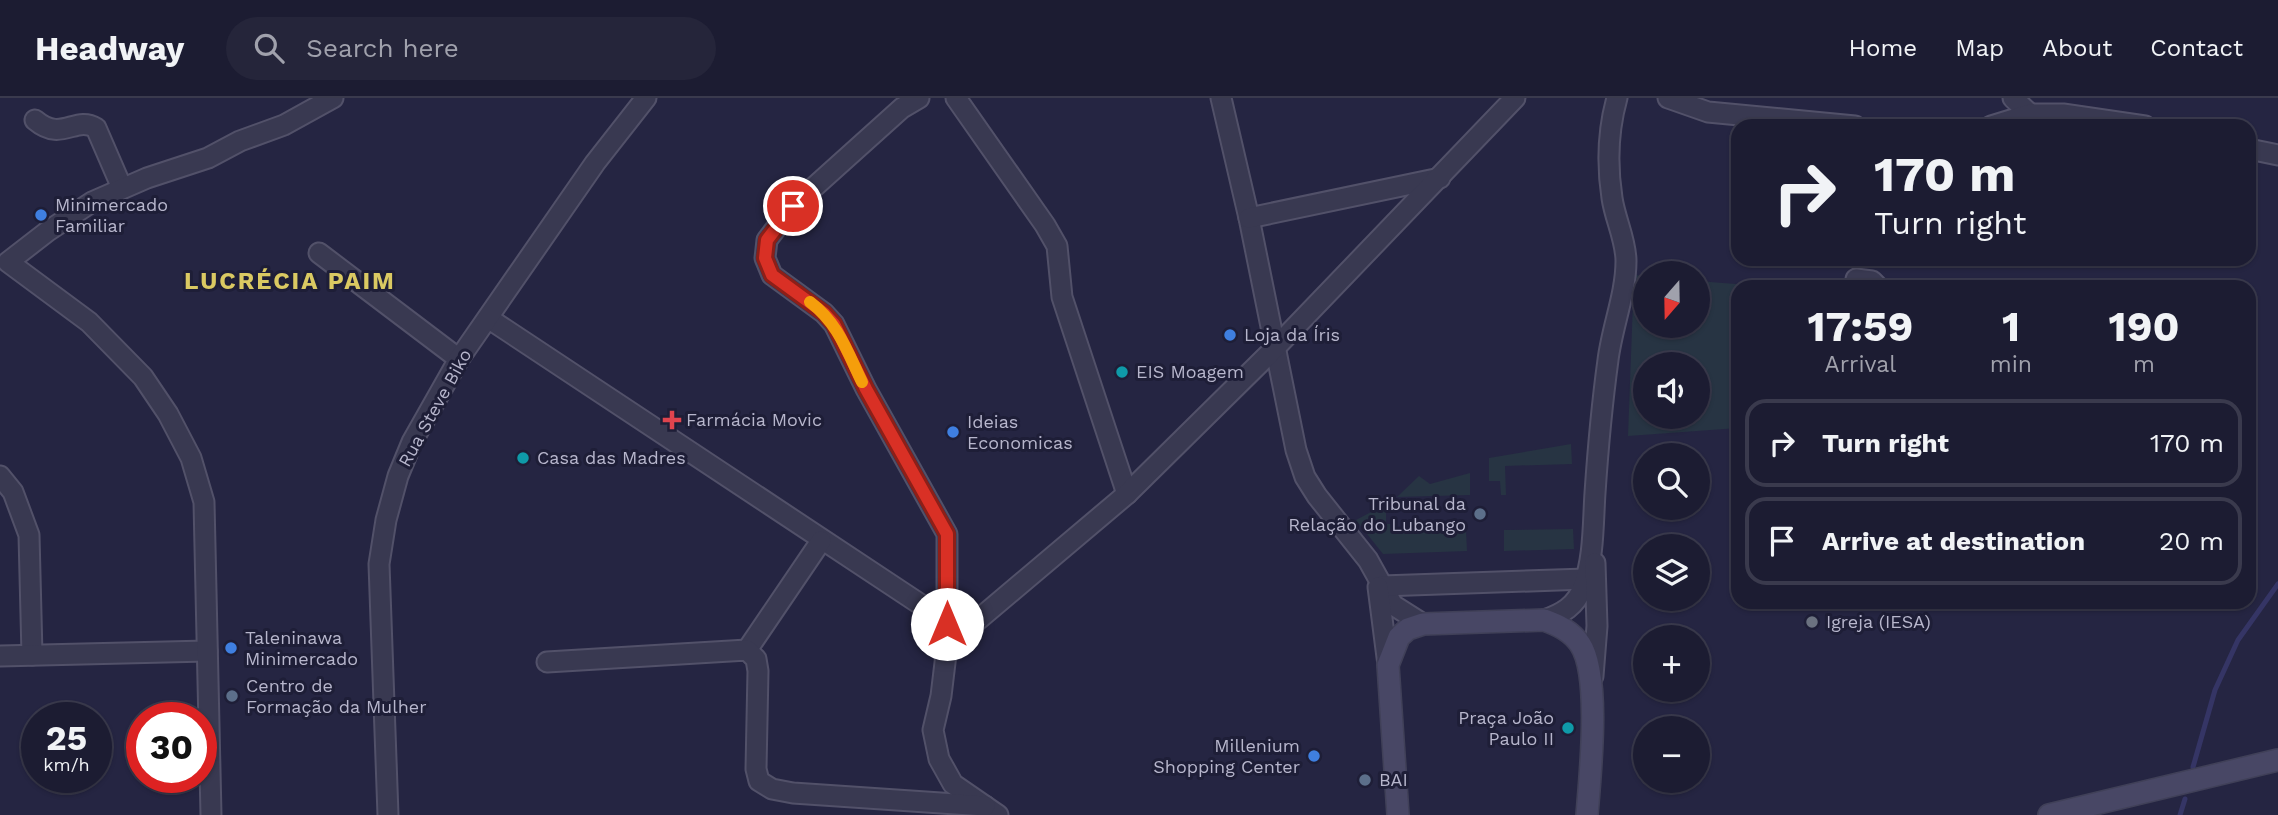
<!DOCTYPE html>
<meta charset="utf-8">
<style>
:root{--surface:#1c1c32;--page:#25253a;--text:#f1f3f6;--muted:#a0a1ac;--line:#3a3a4d}
body{margin:0;font-family:"Work Sans",sans-serif;background:var(--page);color:var(--text);height:100vh;display:flex;flex-direction:column;font-size:26px;white-space:nowrap}
*{box-sizing:border-box;margin:0}
p{font-size:23px;color:var(--muted)}
.icon{flex:none;width:38px;height:38px;fill:none;stroke:currentColor;stroke-width:2;stroke-linecap:round;stroke-linejoin:round}
.map{position:relative;flex:1;overflow:hidden}
.panel{position:absolute;left:1731px;top:182px;width:525px;height:329px;display:flex;flex-direction:column;background:var(--surface);border-radius:21px;box-shadow:0 2px 5px #0004,0 0 0 2px var(--line)}
.panel>*{flex:none}
.hud{position:absolute;left:1731px;top:21px;width:525px;height:147px;border-radius:21px;box-shadow:0 2px 5px #0004,0 0 0 2px var(--line);background:#1c1c32;color:var(--text);overflow:hidden}
.needle{width:46px;rotate:200deg}
.tools{position:absolute;left:1633px;top:163px;display:grid;gap:14px}
.tools a{display:grid;place-items:center;width:77px;height:77px;border-radius:50%;background:var(--surface);box-shadow:0 2px 5px #0004,0 0 0 2px var(--line);font-size:35px}
.speed{position:absolute;left:21px;top:604px;display:flex;gap:14px;font-size:35px;font-weight:700;text-align:center}
.speed>*{display:grid;place-content:center;width:91px;height:91px;border-radius:50%;background:var(--surface);box-shadow:0 2px 5px #0004,0 0 0 2px var(--line);line-height:1}
.speed small{font-size:18px;font-weight:400}
.speed .limit{border:10px solid #d22;background:#fff;color:#111}
.pin{position:absolute;display:grid;place-items:center;width:60px;height:60px;color:#fff;margin:-30px;border:4px solid #fff;border-radius:50%;box-shadow:0 2px 7px #0007}
.me{position:absolute;width:77px;margin:-38px;rotate:0deg;stroke-linejoin:round;filter:drop-shadow(0 0 5px #0008)}
.turn{display:flex;align-items:center;gap:24px;height:147px;padding:0 28px;font-size:32px}
.turn .icon{width:91px;height:91px;stroke-width:2.5}
.turn b{display:block;font-size:49px;line-height:60px}
.eta{display:flex;justify-content:space-evenly;align-items:center;height:119px;text-align:center}
.eta b{font-size:42px;font-weight:700;line-height:49px}
ul{padding:0;list-style:none}
li{display:flex;align-items:center;gap:21px;height:88px;margin:0 14px 10px;padding:0 14px;border:4px solid var(--line);border-radius:21px}
li div{flex:1}
li b{display:block;font-size:26px}
li em{font-style:normal}
header{display:flex;align-items:center;gap:42px;box-sizing:border-box;height:98px;padding:0 35px;background:var(--surface);border-bottom:2px solid var(--line)}
header strong{font-size:33px}
nav{display:flex;gap:38px;margin-inline-start:auto;font-size:24px}
.search{width:490px;height:63px;background:var(--page);display:flex;align-items:center;gap:18px;box-sizing:border-box;padding:0 24px;border-radius:38px;color:var(--muted);font-size:26px}
.map>svg:first-child{display:block}
.green{fill:#273443;fill-rule:evenodd}
.lines{fill:none;stroke-linecap:round;stroke-linejoin:round}
.stream{stroke:#353565;stroke-width:5}
.street-casing{stroke:#525169;stroke-width:23}
.secondary-casing{stroke:#404058;stroke-width:24}
.street{stroke:#393951;stroke-width:19}
.secondary{stroke:#484765;stroke-width:21}
.route-casing{stroke:#8d1f18;stroke-width:18}
.route{stroke:#d93025;stroke-width:12}
.slow{stroke:#f59e0b;stroke-width:12}
.shop-dot{fill:#3f7fe0;stroke:#1e1e37;stroke-width:2.5}
.culture-dot{fill:#0f9aa8;stroke:#1e1e37;stroke-width:2.5}
.health-dot{fill:#e0444e;stroke:#1e1e37;stroke-width:2.5}
.service-dot{fill:#5c6f8a;stroke:#1e1e37;stroke-width:2.5}
.worship-dot{fill:#6b7280;stroke:#1e1e37;stroke-width:2.5}
.labels{text-anchor:middle;stroke-width:6;stroke-linejoin:round;paint-order:stroke}
.poi-label{font-size:18px;fill:#b7b6cc;stroke:#1e1e37;text-anchor:start}
.street-label{font-size:18px;fill:#b7b6cc;stroke:#1e1e37}
.district-label{font-size:24px;font-weight:bold;letter-spacing:2px;fill:#dac962;stroke:#1e1e37}
</style>
<header>
<strong>Headway</strong>
<div class="search"><svg class="icon" aria-label="search" viewBox="0 0 24 24"><circle cx="10" cy="10" r="6"/><path d="M15 15l6 6"/></svg>Search here</div>
<nav><a>Home</a><a>Map</a><a>About</a><a>Contact</a></nav>
</header>
<div class="map">
<svg width="2278" height="717" viewBox="0 0 2278 717">
<rect width="100%" height="100%" fill="#252542"/>
<g class="green">
<path d="M1634 177 1645 178V228H1698V183L1773 189H1738V330L1628 338ZM1645 266H1698V318H1645Z"/>
<path d="M1571 346 1572 366 1505 368 1506 397H1501L1500 383H1489V360Z"/>
<path d="M1470 375V397L1397 399 1419 378 1430 386Z"/>
<path d="M1386 406V426H1397L1398 434 1466 433 1467 453 1383 456 1356 422Z"/>
<path d="M1573 431 1574 451 1504 453V432Z"/>
</g>
<g class="lines">
<g class="stream">
<path d="M2193 669 2215 592 2238 542 2278 486"/>
<path d="M2180 717 2185 701"/>
</g>
<defs>
<g id="street">
<path d="M919 0 902 10 793 108 767 142 765 160 772 177 824 215 834 226 866 291 947 436V548L941 598 933 632 939 661 953 686 998 717"/>
<path d="M956 0 1045 127 1057 148 1062 199 1127 396"/>
<path d="M1221 0 1249 120 1296 352 1305 379 1317 398 1368 462 1393 507 1423 526"/>
<path d="M1668 0 1708 14 1855 28"/>
<path d="M2013 0 2030 16"/>
<path d="M35 22C62 45 75 17 96 30L122 90"/>
<path d="M1991 28 2030 16H2063L2145 28"/>
<path d="M2249 51 2278 57"/>
<path d="M1249 120 1440 80"/>
<path d="M319 155 459 261"/>
<path d="M1856 181 1872 183 1878 189"/>
<path d="M488 220 926 510 946 547"/>
<path d="M0 378 13 394 29 437 32 557"/>
<path d="M1382 488 1586 481"/>
<path d="M1378 489 1388 567"/>
<path d="M1544 522C1562 516 1576 508 1583 489 1594 461 1593 425 1595 395 1598 350 1602 306 1608 262 1612 229 1626 196 1626 163 1626 142 1615 121 1612 100 1607 67 1608 32 1617 0"/>
<path d="M947 548 1127 396 1274 251 1515 0"/>
<path d="M747 552 821 443"/>
<path d="M0 558 207 553"/>
<path d="M547 564 747 552 756 561 758 573 756 671 759 683 772 691 793 695 985 708"/>
<path d="M1593 578 1597 528 1595 465"/>
<path d="M211 717 204 404 191 360 168 316 143 279 89 224 8 164 48 133 92 104 147 80 208 60 240 43 284 27 333 0"/>
<path d="M388 717 379 466 386 422 398 378 412 344 459 261 595 65 646 0"/>
</g>
<g id="secondary">
<path d="M1398 717 1388 567 1399 539 1408 531 1423 526 1544 522C1558 527 1571 533 1580 546 1601 577 1590 678 1587 717"/>
<path d="M2049 717 2278 662"/>
</g>
</defs>
<use href="#street" class="street-casing"/>
<use href="#secondary" class="secondary-casing"/>
<use href="#street" class="street"/>
<use href="#secondary" class="secondary"/>
</g>
<g class="lines">
<defs>
<path id="route" d="M793 108 767 142 765 160 772 177 824 215 834 226 866 291 947 436V526"/>
</defs>
<use href="#route" class="route-casing"/>
<use href="#route" class="route"/>
<path class="slow" d="M810 204C838 225 847 253 862 284"/>
</g>
<g class="shop-dot">
<circle cx="41" cy="117" r="7"/>
<circle cx="1230" cy="237" r="7"/>
<circle cx="953" cy="334" r="7"/>
<circle cx="231" cy="550" r="7"/>
<circle cx="1314" cy="658" r="7"/>
</g>
<g class="culture-dot">
<circle cx="1122" cy="274" r="7"/>
<circle cx="523" cy="360" r="7"/>
<circle cx="1568" cy="630" r="7"/>
</g>
<path class="health-dot" d="M668.5 311.5h7v7h7v7h-7v7h-7v-7h-7v-7h7z"/>
<g class="service-dot">
<circle cx="1480" cy="416" r="7"/>
<circle cx="232" cy="598" r="7"/>
<circle cx="1365" cy="682" r="7"/>
</g>
<circle class="worship-dot" cx="1812" cy="524" r="7"/>
<g class="labels">
<g class="poi-label">
<text x="55" y="113">Minimercado<tspan x="55" dy="21">Familiar</tspan></text>
<text x="1244" y="243">Loja da Íris</text>
<text x="1136" y="280">EIS Moagem</text>
<text x="686" y="328">Farmácia Movic</text>
<text x="967" y="330">Ideias<tspan x="967" dy="21">Economicas</tspan></text>
<text x="537" y="366">Casa das Madres</text>
<text x="1466" y="412" text-anchor="end">Tribunal da<tspan x="1466" dy="21">Relação do Lubango</tspan></text>
<text x="1826" y="530">Igreja (IESA)</text>
<text x="245" y="546">Taleninawa<tspan x="245" dy="21">Minimercado</tspan></text>
<text x="246" y="594">Centro de<tspan x="246" dy="21">Formação da Mulher</tspan></text>
<text x="1554" y="626" text-anchor="end">Praça João<tspan x="1554" dy="21">Paulo II</tspan></text>
<text x="1300" y="654" text-anchor="end">Millenium<tspan x="1300" dy="21">Shopping Center</tspan></text>
<text x="1379" y="688">BAI</text>
</g>
<g class="street-label">
<text transform="translate(435 310) rotate(-61)" y="6">Rua Steve Biko</text>
</g>
<g class="district-label">
<text x="290" y="191">LUCRÉCIA PAIM</text>
</g>
</g>
</svg>
<div class="tools">
<a><svg class="needle" viewBox="-14 -14 28 28"><path d="M0-13l5 13h-10z" fill="#e53935"/><path d="M0 13l5-13h-10z" fill="#a0a1ac"/></svg></a>
<a><svg class="icon" aria-label="sound" viewBox="0 0 24 24"><path d="M4 9h4l5-4v14l-5-4H4zM17 9q2 3 0 6"/></svg></a>
<a><svg class="icon" aria-label="search" viewBox="0 0 24 24"><circle cx="10" cy="10" r="6"/><path d="M15 15l6 6"/></svg></a>
<a><svg class="icon" aria-label="layers" viewBox="0 0 24 24"><path d="M12 4l9 5-9 5-9-5zM3 14l9 5 9-5"/></svg></a>
<a>+</a>
<a>−</a>
</div>
<div class="speed"><div>25<small>km/h</small></div><div class="limit">30</div></div>
<div class="pin" style="left:793px;top:108px;background:#d93025"><svg class="icon" aria-label="arrive" viewBox="0 0 24 24"><path d="M6 21V4h12l-3 4 3 4H6"/></svg></div>
<svg class="me" style="left:947px;top:526px" viewBox="-20 -20 40 40"><circle r="19" fill="#fff"/><path d="M0-13L10 11 0 6-10 11z" fill="#d93025"/></svg>
<div class="hud">
<div class="turn"><svg class="icon" aria-label="right" viewBox="0 0 24 24"><path d="M7 20v-9h11M14 6l5 5-5 5"/></svg><div><b>170 m</b>Turn right</div></div>
</div>
<section class="panel">
<div class="eta">
<div><b>17:59</b><p>Arrival</p></div>
<div><b>1</b><p>min</p></div>
<div><b>190</b><p>m</p></div>
</div>
<ul>
<li><svg class="icon" aria-label="right" viewBox="0 0 24 24"><path d="M7 20v-9h11M14 6l5 5-5 5"/></svg><div><b>Turn right</b></div><em>170 m</em></li>
<li><svg class="icon" aria-label="arrive" viewBox="0 0 24 24"><path d="M6 21V4h12l-3 4 3 4H6"/></svg><div><b>Arrive at destination</b></div><em>20 m</em></li>
</ul>
</section>
</div>
